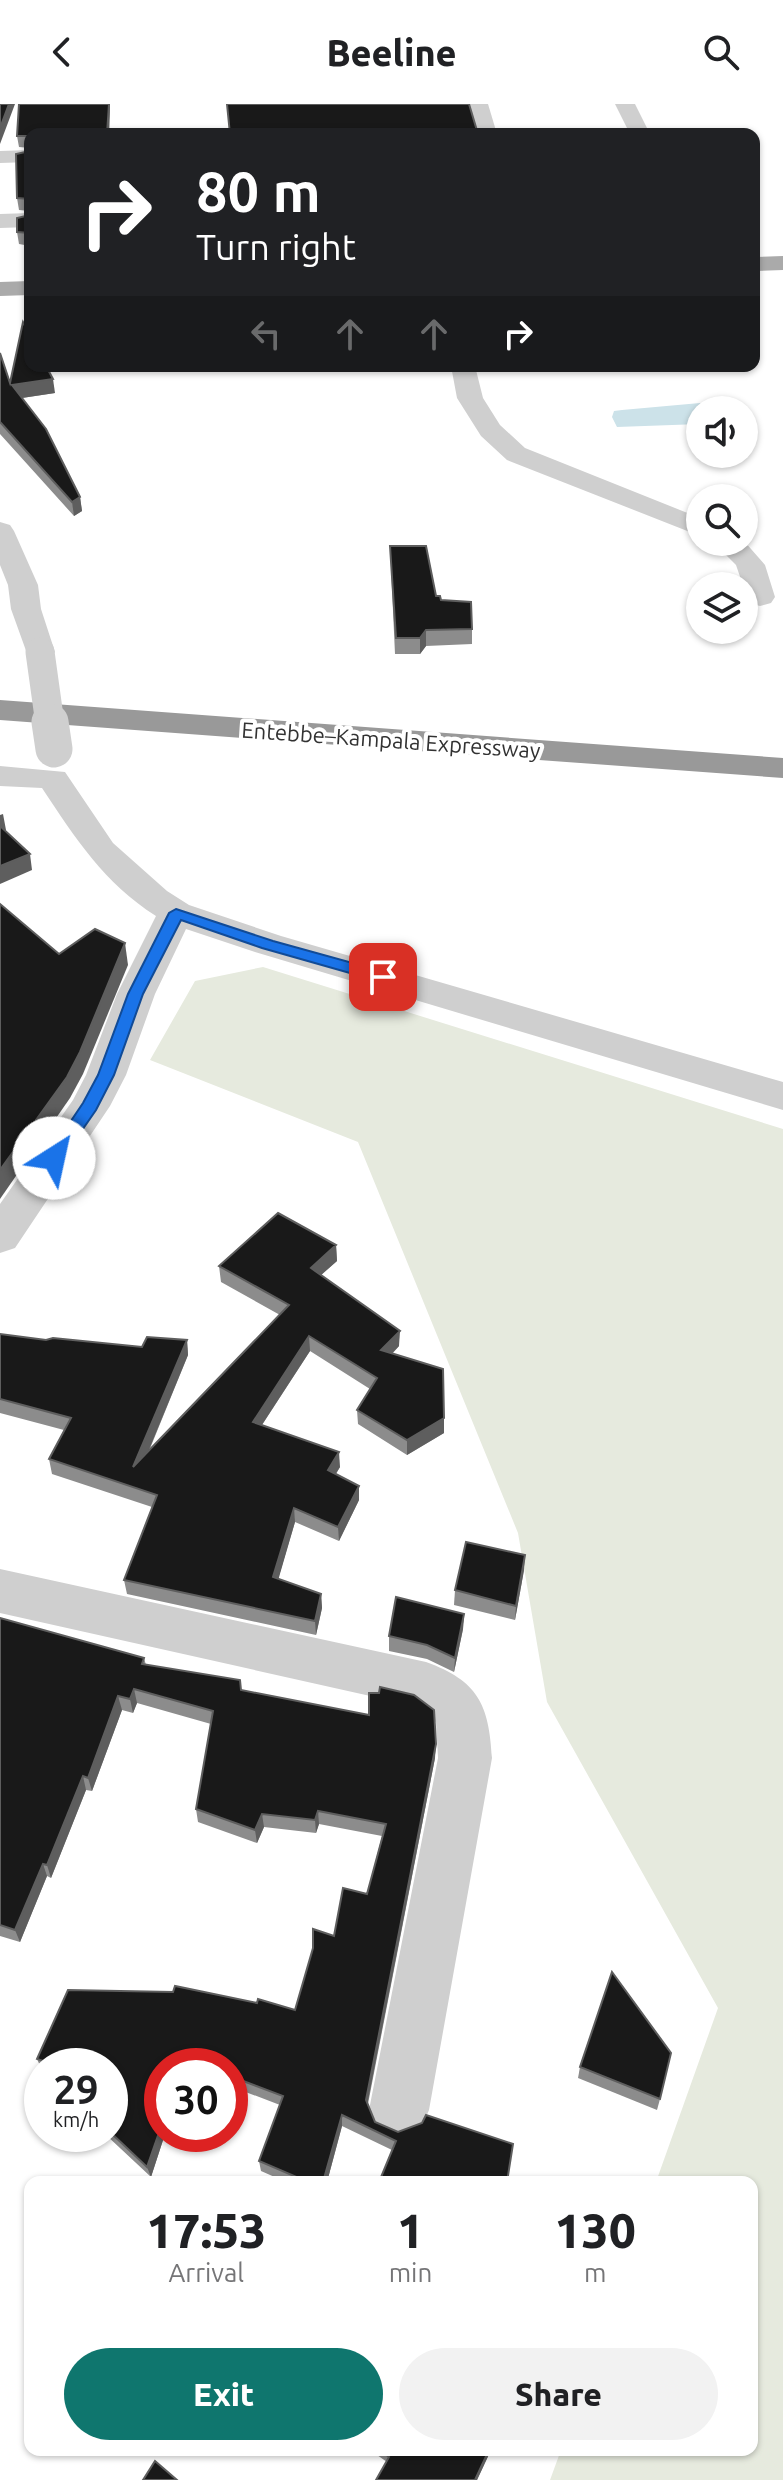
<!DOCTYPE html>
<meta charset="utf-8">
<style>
:root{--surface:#fff;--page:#f2f2f2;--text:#202124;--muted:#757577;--accent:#0f766e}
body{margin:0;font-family:Ubuntu,sans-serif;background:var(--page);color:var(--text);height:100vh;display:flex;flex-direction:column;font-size:30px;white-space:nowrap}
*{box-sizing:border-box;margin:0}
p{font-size:26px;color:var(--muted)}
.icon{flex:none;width:44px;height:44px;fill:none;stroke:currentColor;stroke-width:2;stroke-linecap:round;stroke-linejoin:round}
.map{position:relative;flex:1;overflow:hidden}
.drawer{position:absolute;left:24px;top:2072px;width:734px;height:280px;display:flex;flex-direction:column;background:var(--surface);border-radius:16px;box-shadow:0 2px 6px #0004}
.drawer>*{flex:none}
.top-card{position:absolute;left:24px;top:24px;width:736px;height:244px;border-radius:16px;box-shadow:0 2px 6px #0004;background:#202124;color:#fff;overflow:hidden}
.tools{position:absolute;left:686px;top:292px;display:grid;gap:16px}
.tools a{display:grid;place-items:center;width:72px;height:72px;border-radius:50%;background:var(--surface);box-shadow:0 2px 6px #0004;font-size:40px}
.speed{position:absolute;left:24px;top:1944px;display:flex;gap:16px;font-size:40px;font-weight:700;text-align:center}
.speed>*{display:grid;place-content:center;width:104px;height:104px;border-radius:50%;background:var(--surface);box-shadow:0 2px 6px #0004;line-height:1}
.speed small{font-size:20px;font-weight:400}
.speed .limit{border:12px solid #d22;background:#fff;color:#111}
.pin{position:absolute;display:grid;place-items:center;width:68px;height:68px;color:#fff;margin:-34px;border-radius:16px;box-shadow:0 4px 12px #0006}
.me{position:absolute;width:88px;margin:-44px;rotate:35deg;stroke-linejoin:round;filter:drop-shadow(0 0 6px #0008)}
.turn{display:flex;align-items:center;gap:28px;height:168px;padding:0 40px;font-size:36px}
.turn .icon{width:104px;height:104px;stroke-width:2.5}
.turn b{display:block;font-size:56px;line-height:68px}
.lanes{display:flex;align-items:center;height:76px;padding:0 40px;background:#0003;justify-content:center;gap:40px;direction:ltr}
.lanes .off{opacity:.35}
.eta{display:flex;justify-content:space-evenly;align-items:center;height:136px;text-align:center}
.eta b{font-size:48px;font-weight:800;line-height:56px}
.action{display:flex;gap:16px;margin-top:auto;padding:16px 40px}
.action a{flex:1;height:92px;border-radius:48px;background:var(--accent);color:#fff;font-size:32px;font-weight:800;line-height:92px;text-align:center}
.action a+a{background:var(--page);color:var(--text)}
header{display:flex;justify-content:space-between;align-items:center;height:104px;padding:0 40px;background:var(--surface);font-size:36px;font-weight:800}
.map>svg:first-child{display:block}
.green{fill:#e6eade}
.water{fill:#cce2e9}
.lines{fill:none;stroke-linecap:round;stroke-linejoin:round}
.minor{fill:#cfcfcf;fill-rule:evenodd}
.major{fill:#aaa;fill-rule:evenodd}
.highway{fill:#999;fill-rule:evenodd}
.minor-bridge-far1{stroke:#cfcfcf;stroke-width:29}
.minor-bridge{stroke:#cfcfcf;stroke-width:37}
.wall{fill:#8c8c8c}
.shaded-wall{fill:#5e5e5e}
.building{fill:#191919;stroke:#5e5e5e;stroke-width:2}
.route{fill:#1a73e8;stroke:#114b97;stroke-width:2}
.labels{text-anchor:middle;stroke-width:8;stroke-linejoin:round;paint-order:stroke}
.far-street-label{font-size:22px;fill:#323232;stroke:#fff}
</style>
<header><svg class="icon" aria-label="back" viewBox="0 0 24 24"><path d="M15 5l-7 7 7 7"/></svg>Beeline<svg class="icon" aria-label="search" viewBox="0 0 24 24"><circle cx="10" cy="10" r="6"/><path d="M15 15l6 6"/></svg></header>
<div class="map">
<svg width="783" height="2376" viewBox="0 0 783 2376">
<rect width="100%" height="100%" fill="#fff"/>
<path class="green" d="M263 863 783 1025V2376H550L561 2346H752V2078H656L718 1904 547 1598 518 1429 358 1038 150 956 195 877Z"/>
<path class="water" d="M700 299 707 306H700V320L617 323 612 313 614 307 622 306Z"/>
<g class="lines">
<g class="minor">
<path d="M468 0H488L497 30H477Z"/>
<path d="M615 0H635L650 30H630Z"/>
<path d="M30 46V58L0 59V47Z"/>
<path d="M30 109V123L0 124V110Z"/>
<path d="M451 262H475L483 294 500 321 525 344 700 414V432L507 356 481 332 457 294Z"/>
<path d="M0 418 10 421 14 427 38 481 41 505 55 548 51 555 40 557 29 555 11 505 8 481 0 461Z"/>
<path d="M744 437 765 461 775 493 771 499 760 502 749 499 736 461 713 438Z"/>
<path d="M0 662 65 668 113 739 167 787 189 801 281 832 783 978V1006L255 848 186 825 155 890 126 971 110 1002 15 1144 0 1149V1100L73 996 86 971 117 890 156 812C104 779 76 735 42 684L0 682Z"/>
<path d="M0 1465 426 1558C478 1577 489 1600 492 1654L429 2006 420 2027 399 2036 378 2027 369 2006 438 1654 436 1618 415 1602 0 1509Z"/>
</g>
<g class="major">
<path d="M783 152V166L754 167V153Z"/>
<path d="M30 177V191L0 192V178Z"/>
</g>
<path class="highway" d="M0 596 783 654V674L0 616Z"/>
<path class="minor-bridge-far1" d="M40 548 50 620"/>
<path class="minor-bridge" d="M50 618 54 645"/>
</g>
<g class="wall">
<path d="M19 0H110L109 30H30V44L19 43 17 32Z"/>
<path d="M30 47V107L19 106 17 94Z"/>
<path d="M30 111V142L19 140 17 128Z"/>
<path d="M0 249 10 279 55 289 22 294 80 393 82 407 74 412 0 330Z"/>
<path d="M390 442 441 496 472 525V540L426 542 420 550H395Z"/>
<path d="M336 1141 337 1157 321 1171 399 1242 392 1250 444 1329 407 1351 358 1320 357 1306 370 1285 310 1247 262 1321 340 1363 336 1370 359 1396 339 1437 295 1418 278 1475 321 1490 322 1504 316 1531 127 1490 124 1476 152 1403 52 1370 49 1355 64 1326 0 1309V1230L46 1236 142 1243 187 1236 188 1251 149 1347 280 1211 221 1178 219 1162Z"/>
<path d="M524 1466 515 1516 454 1501 455 1486Z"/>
<path d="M464 1510 463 1525 454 1568 427 1555 389 1547V1532Z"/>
<path d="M0 1514 144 1554 146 1561 241 1586 435 1654 368 2000 375 2018 398 2028 513 2040 392 2046 342 2022 327 2078H286L261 2067 259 2057 280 2001 230 1982V1962H162V2030H165L151 2073 105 2030H110V1962H42V1966L37 1955 295 1906 334 1832 367 1790 382 1732 319 1720 316 1729 264 1723 257 1739 198 1718 196 1705 211 1620 137 1599 133 1609 122 1606 92 1687 86 1686 51 1774 47 1772 20 1838 0 1832Z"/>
<path d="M580 1963 660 1995 657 2006 578 1974Z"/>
<path d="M370 2346H491L477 2376H376L387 2358Z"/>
</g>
<g class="shaded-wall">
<path d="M9 0H15L0 40V24Z"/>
<path d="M109 0H110L109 30H107Z"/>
<path d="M53 275 55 289 15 295 12 281Z"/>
<path d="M80 393 82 407 74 412 72 398Z"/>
<path d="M426 526V542L420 550V534Z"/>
<path d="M3 710 6 726 0 728V711Z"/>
<path d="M30 750 32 766 0 780V762Z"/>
<path d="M125 839 128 861 83 970 70 994 0 1095V1066Z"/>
<path d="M336 1141 337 1157 312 1179 311 1164Z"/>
<path d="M400 1227 399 1242 381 1261V1246Z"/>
<path d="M309 1232 310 1247 254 1333 253 1318Z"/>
<path d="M187 1236 188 1251 136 1377 133 1363Z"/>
<path d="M444 1314V1329L407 1351V1336Z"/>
<path d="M339 1348 340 1363 329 1380 328 1366Z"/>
<path d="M359 1382V1396L339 1437 338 1423Z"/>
<path d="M294 1404 295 1418 275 1487 273 1473Z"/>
<path d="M525 1451 524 1466 515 1516 516 1502Z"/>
<path d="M321 1490 322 1504 316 1531 315 1517Z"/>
<path d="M464 1510 463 1525 454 1568 455 1554Z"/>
<path d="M134 1585 137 1599 133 1609 130 1595Z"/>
<path d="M118 1592 122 1606 92 1687 88 1674Z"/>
<path d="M436 1640 435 1654 366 2007V1996Z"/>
<path d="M83 1672 86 1686 51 1774 47 1761Z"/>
<path d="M318 1707 319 1720 316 1729 315 1716Z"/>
<path d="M262 1710 264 1723 257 1739 255 1726Z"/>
<path d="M43 1760 47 1772 20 1838 15 1826Z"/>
<path d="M342 2011V2022L327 2078H323Z"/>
<path d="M162 2020V2030H165L151 2073 147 2063Z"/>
<path d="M489 2346H491L477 2376H475Z"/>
</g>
<g class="building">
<path d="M0 0H9L0 24Z"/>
<path d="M19 0H109L107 30H30V32H17Z"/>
<path d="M227 0H469L478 30H230Z"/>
<path d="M30 47V95L17 94 16 50Z"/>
<path d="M30 111V129L17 128V114Z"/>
<path d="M23 218 30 231V262H46L53 275 12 281 46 325 80 393 72 398 0 318V249L10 279Z"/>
<path d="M390 442H426L436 492H440L441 496 471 498 472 525 426 526 420 534H396Z"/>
<path d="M0 722 30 750 0 762Z"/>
<path d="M0 800 59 850 95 825 125 839 80 948 67 973 0 1066Z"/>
<path d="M278 1109 336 1141 311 1164 400 1227 381 1246 443 1265 444 1314 407 1336 357 1306 377 1274 309 1232 253 1318 339 1348 328 1366 359 1382 338 1423 294 1404 273 1473 321 1490 315 1517 124 1476 157 1391 49 1355 71 1314 0 1295V1230L46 1236 53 1234 142 1243 147 1233 187 1236 133 1363 289 1201 219 1162Z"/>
<path d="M466 1438 525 1451 516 1502 455 1486Z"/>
<path d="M396 1493 464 1510 455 1554 427 1541 389 1532Z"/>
<path d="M0 1514 144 1554 142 1560 240 1576 241 1586 369 1611V1589H379L380 1583 414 1591 434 1606 436 1640 366 1996 375 2018 398 2028 422 2019 426 2011 513 2040 507 2078H379L396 2037 342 2011 323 2078H308L259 2057 283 1992 230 1972V1962H162V2020L147 2063 110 2028V1962H59L37 1955 68 1886 173 1888 175 1882 257 1899 258 1895 295 1906 313 1844V1825L334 1832 343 1784 367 1790 386 1720 318 1707 315 1716 262 1710 255 1726 196 1705 213 1607 134 1585 130 1595 118 1592 88 1674 83 1672 47 1761 43 1760 15 1826 0 1821Z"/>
<path d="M612 1868 671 1949 660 1995 580 1963Z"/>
<path d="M380 2346H489L475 2376H376L389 2353Z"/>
<path d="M155 2357 177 2376H143Z"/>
</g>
<path class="route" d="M176 805 273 837 389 869 391 873 389 877H378L262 844 181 816 143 890 114 971 96 1006 60 1058H48L46 1054 83 999 98 971 128 890 169 809Z"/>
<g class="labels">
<g class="far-street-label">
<text transform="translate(391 636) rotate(4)" y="8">Entebbe–Kampala Expressway</text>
</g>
</g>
</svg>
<div class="tools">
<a><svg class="icon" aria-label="sound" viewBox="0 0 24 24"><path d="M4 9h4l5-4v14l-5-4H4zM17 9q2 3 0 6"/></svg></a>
<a><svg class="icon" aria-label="search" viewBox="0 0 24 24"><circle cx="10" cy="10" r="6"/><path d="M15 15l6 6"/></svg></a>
<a><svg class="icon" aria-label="layers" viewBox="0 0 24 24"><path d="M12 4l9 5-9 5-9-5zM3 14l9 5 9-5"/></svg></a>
</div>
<div class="speed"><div>29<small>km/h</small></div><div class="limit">30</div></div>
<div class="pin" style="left:383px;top:873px;background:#d93025"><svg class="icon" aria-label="arrive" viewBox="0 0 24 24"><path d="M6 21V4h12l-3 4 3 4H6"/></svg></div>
<svg class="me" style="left:54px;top:1054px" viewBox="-20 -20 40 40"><circle r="19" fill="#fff"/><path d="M0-13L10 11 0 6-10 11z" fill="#1a73e8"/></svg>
<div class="top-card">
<div class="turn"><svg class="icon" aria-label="right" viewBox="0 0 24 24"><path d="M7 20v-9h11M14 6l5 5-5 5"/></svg><div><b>80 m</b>Turn right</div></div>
<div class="lanes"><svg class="icon off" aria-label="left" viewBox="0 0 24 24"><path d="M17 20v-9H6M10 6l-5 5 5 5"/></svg><svg class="icon off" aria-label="ahead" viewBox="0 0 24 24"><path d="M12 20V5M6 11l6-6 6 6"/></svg><svg class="icon off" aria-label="ahead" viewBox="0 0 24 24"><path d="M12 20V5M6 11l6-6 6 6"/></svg><svg class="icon" aria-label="right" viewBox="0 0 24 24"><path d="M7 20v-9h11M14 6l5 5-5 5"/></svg></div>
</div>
<section class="drawer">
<div class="eta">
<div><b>17:53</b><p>Arrival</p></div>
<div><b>1</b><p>min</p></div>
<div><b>130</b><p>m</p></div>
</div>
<div class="action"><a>Exit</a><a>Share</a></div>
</section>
</div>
